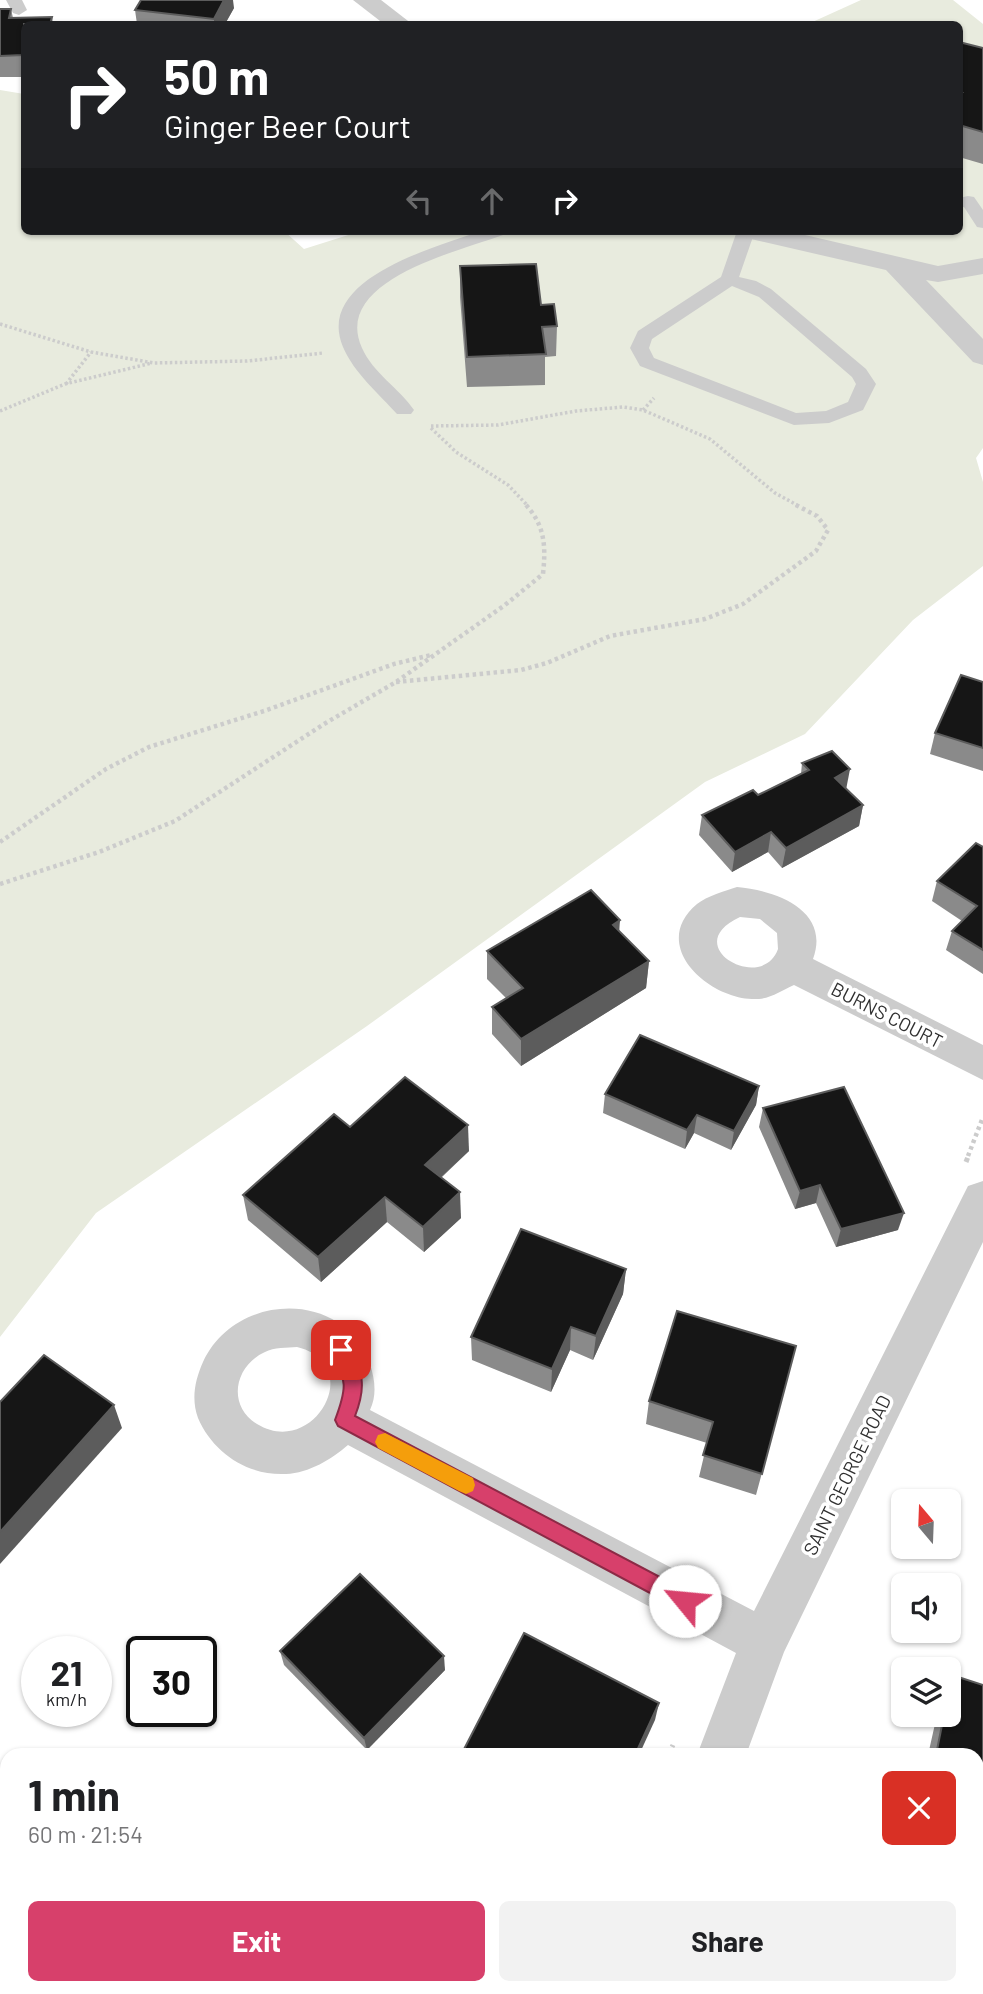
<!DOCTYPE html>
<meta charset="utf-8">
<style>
:root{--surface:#fff;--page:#f2f2f2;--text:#202124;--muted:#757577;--accent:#d7406b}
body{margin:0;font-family:Barlow,sans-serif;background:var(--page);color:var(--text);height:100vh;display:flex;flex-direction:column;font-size:26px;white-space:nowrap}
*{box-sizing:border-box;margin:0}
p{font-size:23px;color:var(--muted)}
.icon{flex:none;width:38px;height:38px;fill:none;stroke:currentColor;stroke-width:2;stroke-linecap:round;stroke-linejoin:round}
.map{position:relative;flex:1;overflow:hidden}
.sheet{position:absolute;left:0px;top:1748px;width:984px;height:247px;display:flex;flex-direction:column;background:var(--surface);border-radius:21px 21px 0 0;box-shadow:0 2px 5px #0004}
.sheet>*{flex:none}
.hud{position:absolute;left:21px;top:21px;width:942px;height:214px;border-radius:10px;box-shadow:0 2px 5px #0004;background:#202124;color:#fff;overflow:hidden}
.needle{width:46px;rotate:341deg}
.controls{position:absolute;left:891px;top:1489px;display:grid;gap:14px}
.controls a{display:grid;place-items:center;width:70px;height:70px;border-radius:10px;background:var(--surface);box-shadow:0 2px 5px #0004;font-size:35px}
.speed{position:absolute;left:21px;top:1636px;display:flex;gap:14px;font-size:35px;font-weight:700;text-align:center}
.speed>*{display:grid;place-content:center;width:91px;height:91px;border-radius:50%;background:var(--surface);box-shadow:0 2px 5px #0004;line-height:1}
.speed small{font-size:18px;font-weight:400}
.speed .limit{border:4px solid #111;border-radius:10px;background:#fff;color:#111}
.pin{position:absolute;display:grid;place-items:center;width:60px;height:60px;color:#fff;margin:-30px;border-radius:14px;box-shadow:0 4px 10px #0006}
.me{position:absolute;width:77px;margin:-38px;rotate:298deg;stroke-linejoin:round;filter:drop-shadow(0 0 5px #0008)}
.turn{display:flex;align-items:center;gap:24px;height:147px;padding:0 28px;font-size:32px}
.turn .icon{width:91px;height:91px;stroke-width:2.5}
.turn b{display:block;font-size:49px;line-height:60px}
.lanes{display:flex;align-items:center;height:66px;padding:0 28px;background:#0003;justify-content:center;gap:35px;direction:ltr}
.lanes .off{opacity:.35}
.round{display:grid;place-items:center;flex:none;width:74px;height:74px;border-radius:10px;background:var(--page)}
.overview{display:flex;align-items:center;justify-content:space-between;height:119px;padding:0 28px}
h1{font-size:42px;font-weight:700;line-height:52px}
.button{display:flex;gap:14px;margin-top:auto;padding:14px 28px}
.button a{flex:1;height:80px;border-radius:10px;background:var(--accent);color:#fff;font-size:28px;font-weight:700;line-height:80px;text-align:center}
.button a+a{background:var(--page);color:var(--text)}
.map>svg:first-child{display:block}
.green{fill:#e8ebde}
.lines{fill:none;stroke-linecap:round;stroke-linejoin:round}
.path-far2{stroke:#ccc;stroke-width:3.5;stroke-dasharray:2.5 2.5;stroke-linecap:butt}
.path-far1{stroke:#ccc;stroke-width:4.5;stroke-dasharray:3.5 3.5;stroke-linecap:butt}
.path{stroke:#ccc;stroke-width:5;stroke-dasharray:4.5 4.5;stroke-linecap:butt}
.lane{fill:#ccc;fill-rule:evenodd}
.street{fill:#ccc;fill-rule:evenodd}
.wall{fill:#8a8a8a}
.shaded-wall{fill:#5c5c5c}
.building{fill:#161616;stroke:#5c5c5c;stroke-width:2}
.route{fill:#d7406b;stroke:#8c2a46;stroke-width:2}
.slow{fill:#f59e0b}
.labels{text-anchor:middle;stroke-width:7;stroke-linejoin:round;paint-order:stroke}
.street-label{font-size:19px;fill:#2f2f2f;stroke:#fff}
</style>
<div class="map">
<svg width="983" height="1994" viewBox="0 0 983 1994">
<rect width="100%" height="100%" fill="#fff"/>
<path class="green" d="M861 0H953L983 24V448L976 458 983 482V566L913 620 805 734 705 782 367 1026 96 1213 0 1337V90L24 94V231H284L304 249 361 231H959V24H808Z"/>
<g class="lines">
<g class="path-far2">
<path d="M0 324 91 352 154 363 247 361 323 353"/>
<path d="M66 384 91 352"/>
<path d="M643 410 654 398"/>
<path d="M0 411 65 384 152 363"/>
<path d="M431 426 498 425 576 411 623 407 643 410 710 439 775 493 797 505"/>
<path d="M431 428 456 452 508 485 527 505"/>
</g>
<g class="path-far1">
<path d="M396 682 521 670 547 663 610 636 705 619 743 604 816 551 828 530 817 516 794 504"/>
<path d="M0 842 106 769 149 747 264 711 394 664 431 655"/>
<path d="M0 884 99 852 175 821 324 724 396 682 505 605 543 574C546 546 545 525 525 504"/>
<path d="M968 1156 983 1117"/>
</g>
<g class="path">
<path d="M966 1162 969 1154"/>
<path d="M668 1755 673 1745"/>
<path d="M567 1994 570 1988"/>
</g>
<g class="lane">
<path d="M6 0H22L27 10 19 15 13 13Z"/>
<path d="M968 196 974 197 983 210V228L977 227 964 207 959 208V198Z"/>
<path d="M481 231H506L503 235C460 251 331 280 362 348 373 373 399 388 414 410L411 414H397C379 394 354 373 343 347 314 278 437 247 481 231Z"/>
<path d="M737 231H755L739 277 756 281 771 289 866 369 876 384 863 410 829 423 794 425 640 366 630 348 638 331 721 277ZM732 286 759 297 852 377 856 384 848 402 826 411 796 413 654 358 649 348 652 339Z"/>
</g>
<g class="street">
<path d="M353 0H381L412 24H384Z"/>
<path d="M738 231H788L938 266 983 258V274L938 282 926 280 983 339V365L973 362 886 270 742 237Z"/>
<path d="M737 887C775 890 831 910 813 959L983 1045V1080L794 985C783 990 771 998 759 999 711 1002 647 946 697 904 707 896 725 891 737 887ZM740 917 760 919 777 933 778 949C762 994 677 946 740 917Z"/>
<path d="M983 1181V1242L784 1652 746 1755H697L736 1653 348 1445C332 1459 309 1473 286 1474 248 1476 213 1453 198 1418 191 1399 195 1380 203 1362 235 1292 344 1289 370 1364 375 1380 377 1395 370 1410L754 1611 968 1186ZM297 1347C367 1364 314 1459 257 1424 227 1406 234 1366 265 1352 274 1347 287 1348 297 1347Z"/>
<path d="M610 1988H662L660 1994H608Z"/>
</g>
</g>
<g class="wall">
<path d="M234 8 225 24H137L135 10Z"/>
<path d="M0 9H11L13 18 52 17 53 24H24V77H0Z"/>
<path d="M959 42 983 48V164L959 157Z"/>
<path d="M460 266 541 305 557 326 556 356 545 357V385L467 387 460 297Z"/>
<path d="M983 682V771L930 754 935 733Z"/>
<path d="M802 763 846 789 863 805 859 826 782 868 768 852 732 872 699 835 702 815 758 795 801 774Z"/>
<path d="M983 847V974L946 950 952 931 962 921 932 901 937 881Z"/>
<path d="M619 931 649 961 646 988 521 1066 492 1034V1007L506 998 487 979V951Z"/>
<path d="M759 1086 756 1105 731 1150 694 1133 685 1149 603 1113 605 1094Z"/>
<path d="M763 1108 898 1230 836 1247 816 1203 795 1209 759 1127Z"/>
<path d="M350 1127 469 1151 441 1178 461 1218 424 1252 387 1222 321 1282 248 1220 243 1195Z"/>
<path d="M626 1269 623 1294 593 1360 570 1350 551 1392 472 1360 471 1337Z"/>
<path d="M796 1346 756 1495 699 1477 707 1443 646 1424 649 1401Z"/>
<path d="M280 1651 445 1670 367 1750 284 1665Z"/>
<path d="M952 1675 983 1685V1829L976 1827V1755H928L937 1715H948V1680Z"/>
<path d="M853 1988H976L983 1994H853L851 1993Z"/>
</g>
<g class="shaded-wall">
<path d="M224 0H233L234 8 225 24H214V19Z"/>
<path d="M850 769 846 790 835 778Z"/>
<path d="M863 805 859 826 782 868 786 848Z"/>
<path d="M771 832 768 852 732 872 735 852Z"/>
<path d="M620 920 618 948 613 925Z"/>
<path d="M649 961 646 988 521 1066V1039Z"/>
<path d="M759 1086 756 1105 731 1150 734 1131Z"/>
<path d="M697 1115 694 1133 685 1149 687 1130Z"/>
<path d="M468 1125 469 1151 426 1191 425 1165Z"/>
<path d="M820 1185 816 1203 795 1209 800 1191Z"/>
<path d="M460 1192 461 1218 424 1252 423 1227Z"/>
<path d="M385 1197 387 1222 321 1282 318 1257Z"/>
<path d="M904 1213 898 1230 836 1247 841 1229Z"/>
<path d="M626 1269 623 1294 593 1360 596 1336Z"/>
<path d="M571 1327 570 1350 551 1392 552 1369Z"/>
<path d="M114 1405 122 1428 0 1564V1532Z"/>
<path d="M444 1656 445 1670 367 1750 364 1738Z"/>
<path d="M659 1703 655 1720 639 1755H635Z"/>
</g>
<g class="building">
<path d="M141 0H224L214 19 135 10Z"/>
<path d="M0 9H11L9 18 52 17 50 24H24V49L23 55 0 56Z"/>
<path d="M959 42 983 48V132L959 125V97L962 93H959Z"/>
<path d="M536 264 541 305 554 304 557 326 542 327 546 354 467 357 460 266Z"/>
<path d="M961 675 983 682V748L935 733Z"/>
<path d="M832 751 850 769 835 778 863 805 786 848 771 832 735 852 702 815 753 790 758 795 809 770 802 763Z"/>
<path d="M976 843 983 847V950L952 931 977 906 937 881Z"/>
<path d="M591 890 620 920 613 925 649 961 521 1039 492 1007 523 988 487 951Z"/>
<path d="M640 1035 759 1086 734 1131 697 1115 687 1130 605 1094Z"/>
<path d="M405 1077 468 1125 425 1165 460 1192 423 1227 385 1197 318 1257 243 1195 334 1114 350 1127Z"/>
<path d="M844 1087 904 1213 841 1229 820 1185 800 1191 763 1108Z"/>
<path d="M521 1229 626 1269 596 1336 571 1327 552 1369 471 1337Z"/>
<path d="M677 1311 796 1346 762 1474 703 1455 713 1422 649 1401Z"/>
<path d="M44 1355 114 1405 0 1532V1402Z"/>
<path d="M360 1574 444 1656 364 1738 280 1651Z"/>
<path d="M524 1633 659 1703 635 1755H461Z"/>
<path d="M952 1675 983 1685V1810L976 1808V1755H936L944 1715H948V1691Z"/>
<path d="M976 1910 983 1913V1994H887L874 1988H976Z"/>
</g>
<path class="route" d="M341 1342 347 1344C363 1373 367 1385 355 1416L692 1594 694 1601 692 1608 685 1611 678 1608 338 1426 335 1420C348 1386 346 1382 332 1350L335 1344Z"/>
<path class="slow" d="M385 1433 473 1478 475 1485 473 1491 466 1494 459 1491 378 1448 375 1442 378 1435Z"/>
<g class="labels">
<g class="street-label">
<text transform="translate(887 1015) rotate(27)" y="7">BURNS COURT</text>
<text transform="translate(847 1475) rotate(-64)" y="7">SAINT GEORGE ROAD</text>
</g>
</g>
</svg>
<div class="controls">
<a><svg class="needle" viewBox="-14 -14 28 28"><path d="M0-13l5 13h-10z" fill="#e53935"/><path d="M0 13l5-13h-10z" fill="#757577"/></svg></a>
<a><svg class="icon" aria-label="sound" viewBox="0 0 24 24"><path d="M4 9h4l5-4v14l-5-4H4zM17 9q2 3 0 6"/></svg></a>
<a><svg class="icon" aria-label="layers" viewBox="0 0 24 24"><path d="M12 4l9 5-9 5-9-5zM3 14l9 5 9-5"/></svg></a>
</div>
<div class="speed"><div>21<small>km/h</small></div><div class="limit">30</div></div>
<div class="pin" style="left:341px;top:1350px;background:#d93025"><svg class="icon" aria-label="arrive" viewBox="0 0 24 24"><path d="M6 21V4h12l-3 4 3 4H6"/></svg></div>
<svg class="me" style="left:685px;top:1601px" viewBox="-20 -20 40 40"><circle r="19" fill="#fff"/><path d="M0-13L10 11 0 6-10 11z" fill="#d7406b"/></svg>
<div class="hud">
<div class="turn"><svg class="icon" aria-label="right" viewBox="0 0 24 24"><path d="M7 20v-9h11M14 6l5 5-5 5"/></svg><div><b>50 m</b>Ginger Beer Court</div></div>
<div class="lanes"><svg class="icon off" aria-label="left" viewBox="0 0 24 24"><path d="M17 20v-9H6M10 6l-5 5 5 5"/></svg><svg class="icon off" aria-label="ahead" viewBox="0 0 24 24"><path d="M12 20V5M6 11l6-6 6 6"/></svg><svg class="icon" aria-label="right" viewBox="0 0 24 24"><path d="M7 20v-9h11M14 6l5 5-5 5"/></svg></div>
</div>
<section class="sheet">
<div class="overview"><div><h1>1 min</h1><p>60 m · 21:54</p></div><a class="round" style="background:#d93025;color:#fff"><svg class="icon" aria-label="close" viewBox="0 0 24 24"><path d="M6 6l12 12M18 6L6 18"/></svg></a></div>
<div class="button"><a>Exit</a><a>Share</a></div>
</section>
</div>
